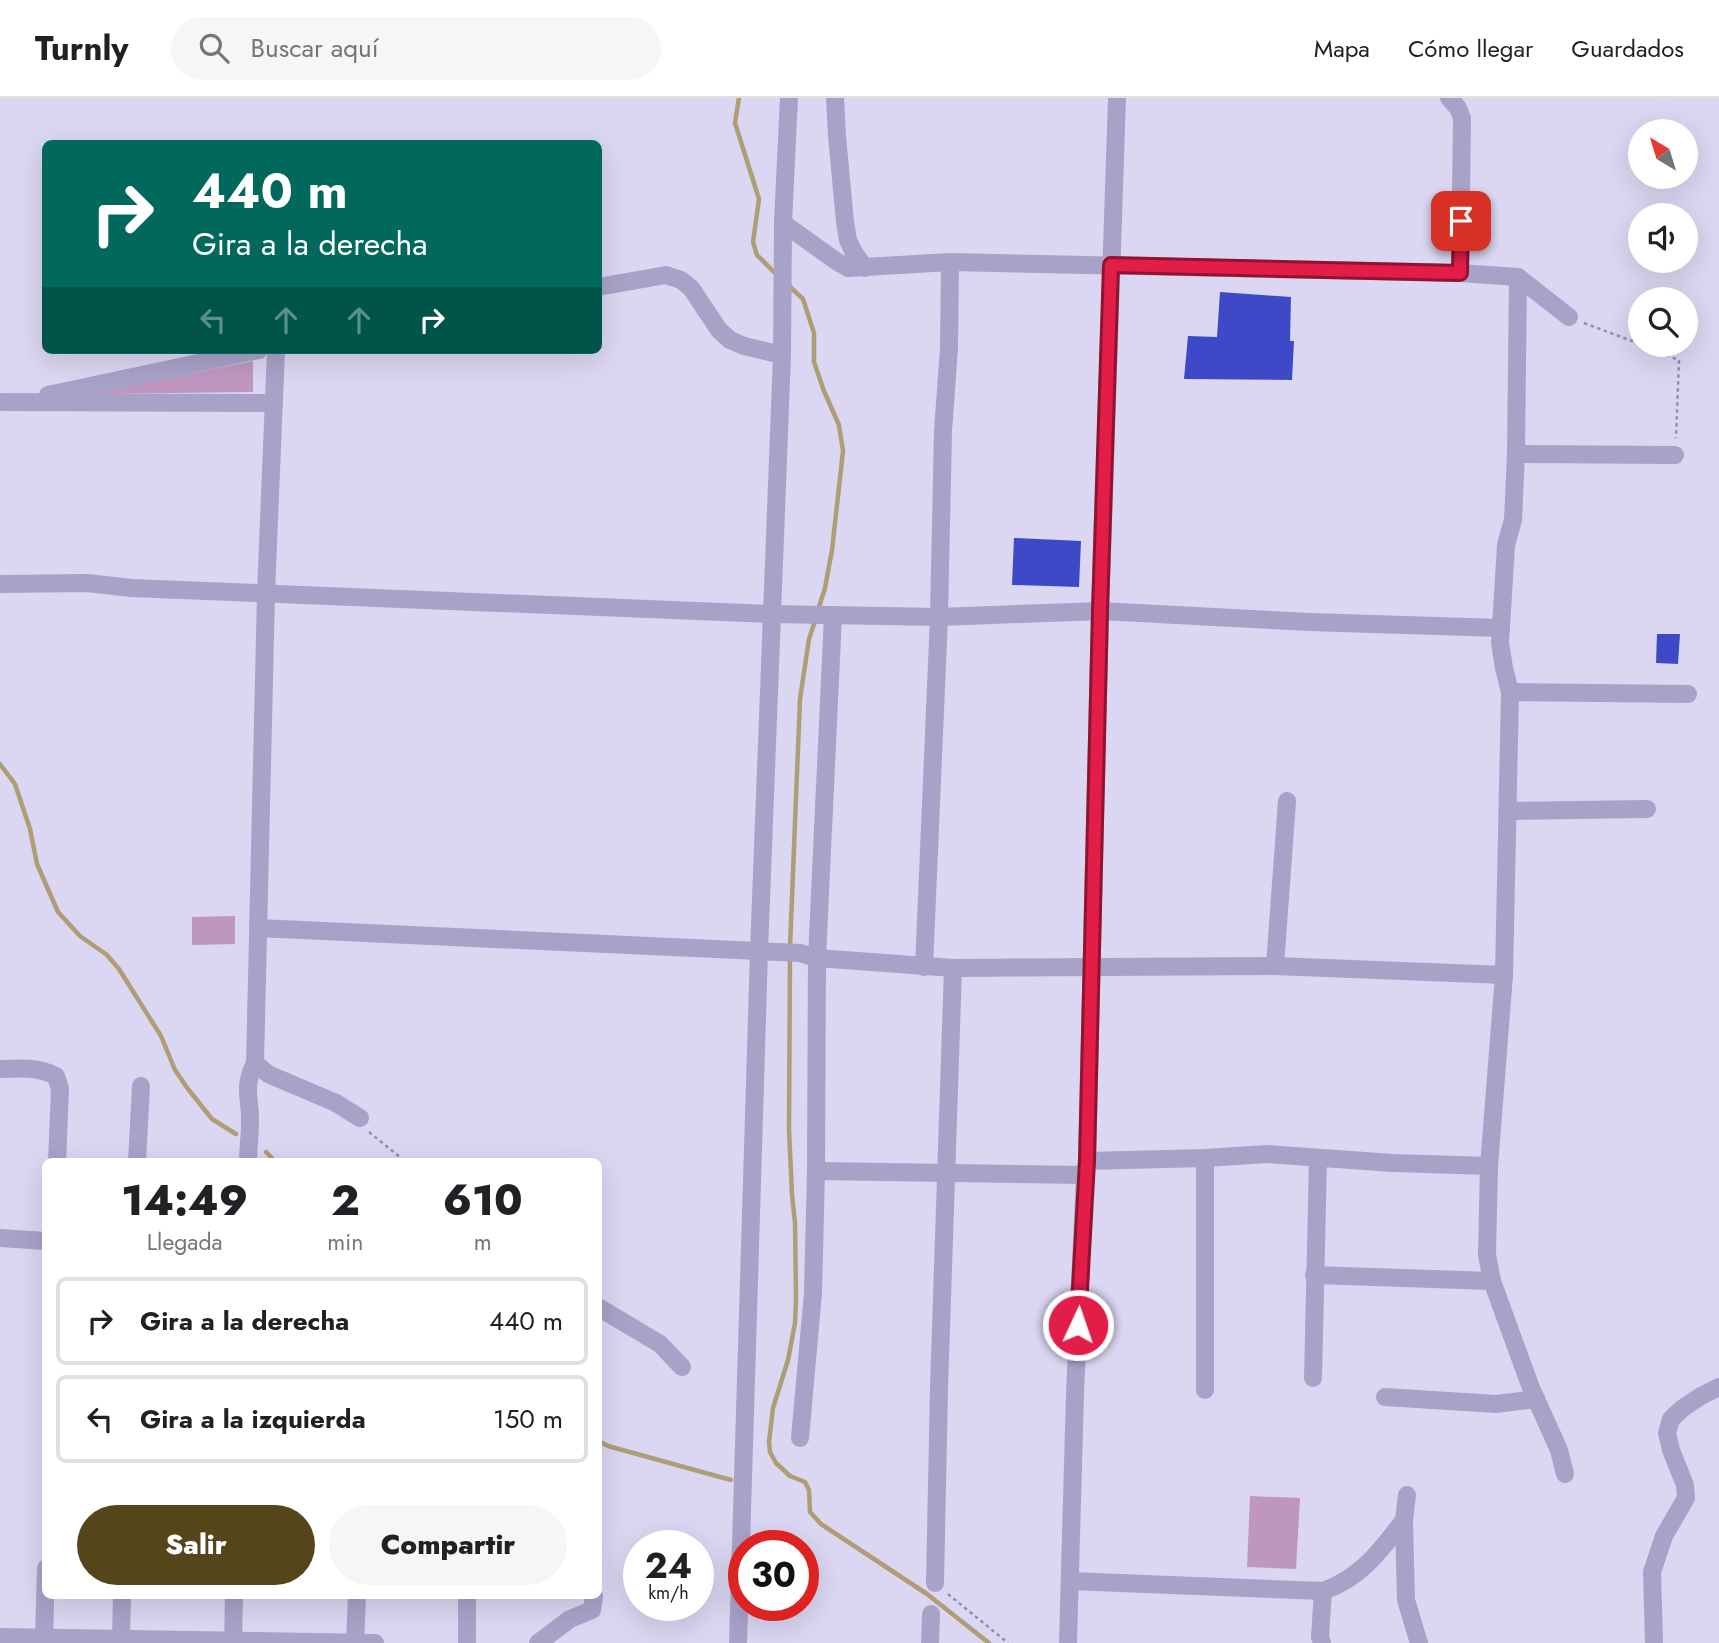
<!DOCTYPE html>
<html lang="es">
<meta charset="utf-8">
<style>
:root{--surface:#fff;--page:#f6f6f6;--text:#202124;--muted:#757577;--line:#e0e0e0;--accent:#54451a}
body{margin:0;font-family:Jost,sans-serif;background:var(--page);color:var(--text);height:100vh;display:flex;flex-direction:column;font-size:26px;white-space:nowrap}
*{box-sizing:border-box;margin:0}
p{font-size:23px;color:var(--muted)}
.icon{flex:none;width:38px;height:38px;fill:none;stroke:currentColor;stroke-width:2;stroke-linecap:round;stroke-linejoin:round}
.map{position:relative;flex:1;overflow:hidden}
.drawer{position:absolute;left:42px;top:1060px;width:560px;height:441px;display:flex;flex-direction:column;background:var(--surface);border-radius:10px;box-shadow:0 7px 28px #0002}
.drawer>*{flex:none}
.top-card{position:absolute;left:42px;top:42px;width:560px;height:214px;border-radius:10px;box-shadow:0 7px 28px #0002;background:#00695c;color:#fff;overflow:hidden}
.needle{width:46px;rotate:322deg}
.buttons{position:absolute;left:1628px;top:21px;display:grid;gap:14px}
.buttons a{display:grid;place-items:center;width:70px;height:70px;border-radius:50%;background:var(--surface);box-shadow:0 7px 28px #0002;font-size:35px}
.speed{position:absolute;left:623px;top:1432px;display:flex;gap:14px;font-size:35px;font-weight:700;text-align:center}
.speed>*{display:grid;place-content:center;width:91px;height:91px;border-radius:50%;background:var(--surface);box-shadow:0 7px 28px #0002;line-height:1}
.speed small{font-size:18px;font-weight:400}
.speed .limit{border:10px solid #d22;background:#fff;color:#111}
.pin{position:absolute;display:grid;place-items:center;width:60px;height:60px;color:#fff;margin:-30px;border-radius:14px;box-shadow:0 4px 10px #0006}
.me{position:absolute;width:77px;margin:-38px;rotate:3deg;stroke-linejoin:round;filter:drop-shadow(0 0 5px #0008)}
.turn{display:flex;align-items:center;gap:24px;height:147px;padding:0 35px;font-size:32px}
.turn .icon{width:91px;height:91px;stroke-width:2.5}
.turn b{display:block;font-size:49px;line-height:60px}
.lanes{display:flex;align-items:center;height:66px;padding:0 35px;background:#0003;justify-content:center;gap:35px;direction:ltr}
.lanes .off{opacity:.35}
.eta{display:flex;justify-content:space-evenly;align-items:center;height:119px;text-align:center}
.eta b{font-size:42px;font-weight:800;line-height:49px}
.primary-button{display:flex;gap:14px;margin-top:auto;padding:14px 35px}
.primary-button a{flex:1;height:80px;border-radius:42px;background:var(--accent);color:#fff;font-size:28px;font-weight:800;line-height:80px;text-align:center}
.primary-button a+a{background:var(--page);color:var(--text)}
ul{padding:0;list-style:none}
li{display:flex;align-items:center;gap:21px;height:88px;margin:0 14px 10px;padding:0 21px;border:4px solid var(--line);border-radius:10px}
li div{flex:1}
li b{display:block;font-size:26px}
li em{font-style:normal}
header{display:flex;align-items:center;gap:42px;box-sizing:border-box;height:98px;padding:0 35px;background:var(--surface);border-bottom:2px solid var(--line)}
header strong{font-size:33px}
nav{display:flex;gap:38px;margin-inline-start:auto;font-size:24px}
.search{width:490px;height:63px;background:var(--page);display:flex;align-items:center;gap:18px;box-sizing:border-box;padding:0 24px;border-radius:38px;color:var(--muted);font-size:26px}
.map>svg:first-child{display:block}
.green{fill:#bf96bf}
.lines{fill:none;stroke-linecap:round;stroke-linejoin:round}
.stream{stroke:#ae9d75;stroke-width:4.5}
.building{fill:#3e49c7}
.path{stroke:#918db4;stroke-width:2.5;stroke-dasharray:3.5 3.5;stroke-linecap:butt}
.minor{stroke:#a7a2c8;stroke-width:18}
.route-casing{stroke:#92132f;stroke-width:18}
.route{stroke:#e11d48;stroke-width:12}
</style>
<header>
<strong>Turnly</strong>
<div class="search"><svg class="icon" aria-label="search" viewBox="0 0 24 24"><circle cx="10" cy="10" r="6"/><path d="M15 15l6 6"/></svg>Buscar aquí</div>
<nav><a>Mapa</a><a>Cómo llegar</a><a>Guardados</a></nav>
</header>
<div class="map">
<svg width="1719" height="1545" viewBox="0 0 1719 1545">
<rect width="100%" height="100%" fill="#dbd6f1"/>
<g class="green">
<path d="M253 263V294L90 296Z"/>
<path d="M235 818V846L192 847V819Z"/>
<path d="M1250 1398 1300 1400 1296 1471 1247 1469Z"/>
</g>
<g class="lines">
<g class="stream">
<path d="M739 0 735 25 759 101 753 144 757 157 776 176"/>
<path d="M788 187 803 201 814 235V264L824 293 839 327 843 353 832 452 825 490 818 512"/>
<path d="M0 666 15 686 30 731 37 766 58 814 80 838 107 857 119 871 161 938 175 972 188 991 212 1021 236 1036"/>
<path d="M790 849 800 601 809 541 816 520"/>
<path d="M790 858 789 1031 792 1097 795 1125 796 1201 795 1225 788 1262 773 1310 769 1344 770 1354 776 1365 790 1378 805 1384 809 1392 810 1414 821 1426 927 1496 989 1545"/>
<path d="M266 1054 276 1064"/>
<path d="M598 1343 608 1348 731 1382"/>
</g>
</g>
<g class="building">
<path d="M1220 194 1291 199 1290 243H1294L1292 282 1184 281 1188 238 1217 239Z"/>
<path d="M1014 440 1081 443 1079 489 1012 487Z"/>
<path d="M1657 536H1680L1678 566 1656 565Z"/>
</g>
<g class="lines">
<g class="path">
<path d="M1584 225 1640 246"/>
<path d="M1640 247 1679 262 1676 340"/>
<path d="M369 1034 406 1064"/>
<path d="M948 1496 1008 1545"/>
</g>
<g class="minor">
<path d="M835 0 837 38 845 124 848 142 853 153 865 170"/>
<path d="M1449 0 1458 10 1462 20 1460 175"/>
<path d="M783 125 836 163 848 170 950 164 1460 175 1518 179 1516 356 1513 422 1506 447 1500 545 1504 570 1510 594 1504 877 1489 1068 1487 1157 1492 1183 1531 1290 1559 1352 1565 1376"/>
<path d="M1518 179 1569 219"/>
<path d="M598 189 666 177 681 182 691 190 719 232 730 242 744 248 782 257"/>
<path d="M48 297 259 252"/>
<path d="M0 304 274 305"/>
<path d="M1516 356 1675 357"/>
<path d="M0 486 87 485 131 490 771 516 939 519 1100 513 1309 524 1501 530"/>
<path d="M1510 594 1688 596"/>
<path d="M1508 713 1647 711"/>
<path d="M258 830 800 855 817 860 953 870 1275 868 1504 877"/>
<path d="M1275 868 1287 703"/>
<path d="M924 869 939 519 943 333 949 250 950 164"/>
<path d="M255 965 268 976 336 1005 360 1020"/>
<path d="M0 971C20 970 38 969 56 978L60 991 57 1064"/>
<path d="M1205 1060V1292"/>
<path d="M1087 1063 1205 1060 1267 1056 1393 1065 1489 1068"/>
<path d="M137 1064 141 988"/>
<path d="M248 1064C248 1051 250 1038 250 1025 251 999 242 992 255 965L266 495 276 252"/>
<path d="M816 1073 1085 1077"/>
<path d="M0 1140 46 1143"/>
<path d="M1314 1177 1492 1183"/>
<path d="M598 1209 660 1246 682 1269"/>
<path d="M1313 1280 1318 1060"/>
<path d="M1385 1299 1496 1306 1536 1301"/>
<path d="M800 1340 813 1195 816 1073 817 860 833 517"/>
<path d="M1407 1397 1404 1422 1406 1502 1419 1545"/>
<path d="M1070 1483 1323 1493C1361 1480 1381 1452 1404 1422"/>
<path d="M935 1485 939 1290 953 870"/>
<path d="M467 1498V1545"/>
<path d="M0 1539 375 1545"/>
<path d="M44 1539 46 1470"/>
<path d="M121 1541 122 1498"/>
<path d="M355 1544 357 1498"/>
<path d="M233 1545 234 1498"/>
<path d="M538 1545 570 1521 592 1512 594 1498"/>
<path d="M738 1545 759 853 782 257 783 125 789 0"/>
<path d="M930 1545 931 1516"/>
<path d="M1068 1545 1075 1295 1085 1077 1087 1063 1100 513 1117 0"/>
<path d="M1322 1545 1320 1539 1323 1493"/>
<path d="M1654 1545 1652 1474 1664 1438 1686 1400 1685 1387 1671 1352 1667 1335 1671 1321 1683 1310 1701 1298 1719 1289"/>
</g>
</g>
<g class="lines">
<defs>
<path id="route" d="M1078 1227 1087 1063 1100 513 1111 167 1460 175 1461 123"/>
</defs>
<use href="#route" class="route-casing"/>
<use href="#route" class="route"/>
</g>
</svg>
<div class="buttons">
<a><svg class="needle" viewBox="-14 -14 28 28"><path d="M0-13l5 13h-10z" fill="#e53935"/><path d="M0 13l5-13h-10z" fill="#757577"/></svg></a>
<a><svg class="icon" aria-label="sound" viewBox="0 0 24 24"><path d="M4 9h4l5-4v14l-5-4H4zM17 9q2 3 0 6"/></svg></a>
<a><svg class="icon" aria-label="search" viewBox="0 0 24 24"><circle cx="10" cy="10" r="6"/><path d="M15 15l6 6"/></svg></a>
</div>
<div class="speed"><div>24<small>km/h</small></div><div class="limit">30</div></div>
<div class="pin" style="left:1461px;top:123px;background:#d93025"><svg class="icon" aria-label="arrive" viewBox="0 0 24 24"><path d="M6 21V4h12l-3 4 3 4H6"/></svg></div>
<svg class="me" style="left:1078px;top:1227px" viewBox="-20 -20 40 40"><circle r="17" fill="#e11d48" stroke="#fff" stroke-width="3"/><path d="M0-11L8 9 0 5-8 9z" fill="#fff"/></svg>
<div class="top-card">
<div class="turn"><svg class="icon" aria-label="right" viewBox="0 0 24 24"><path d="M7 20v-9h11M14 6l5 5-5 5"/></svg><div><b>440 m</b>Gira a la derecha</div></div>
<div class="lanes"><svg class="icon off" aria-label="left" viewBox="0 0 24 24"><path d="M17 20v-9H6M10 6l-5 5 5 5"/></svg><svg class="icon off" aria-label="ahead" viewBox="0 0 24 24"><path d="M12 20V5M6 11l6-6 6 6"/></svg><svg class="icon off" aria-label="ahead" viewBox="0 0 24 24"><path d="M12 20V5M6 11l6-6 6 6"/></svg><svg class="icon" aria-label="right" viewBox="0 0 24 24"><path d="M7 20v-9h11M14 6l5 5-5 5"/></svg></div>
</div>
<section class="drawer">
<div class="eta">
<div><b>14:49</b><p>Llegada</p></div>
<div><b>2</b><p>min</p></div>
<div><b>610</b><p>m</p></div>
</div>
<ul>
<li><svg class="icon" aria-label="right" viewBox="0 0 24 24"><path d="M7 20v-9h11M14 6l5 5-5 5"/></svg><div><b>Gira a la derecha</b></div><em>440 m</em></li>
<li><svg class="icon" aria-label="left" viewBox="0 0 24 24"><path d="M17 20v-9H6M10 6l-5 5 5 5"/></svg><div><b>Gira a la izquierda</b></div><em>150 m</em></li>
</ul>
<div class="primary-button"><a>Salir</a><a>Compartir</a></div>
</section>
</div>
